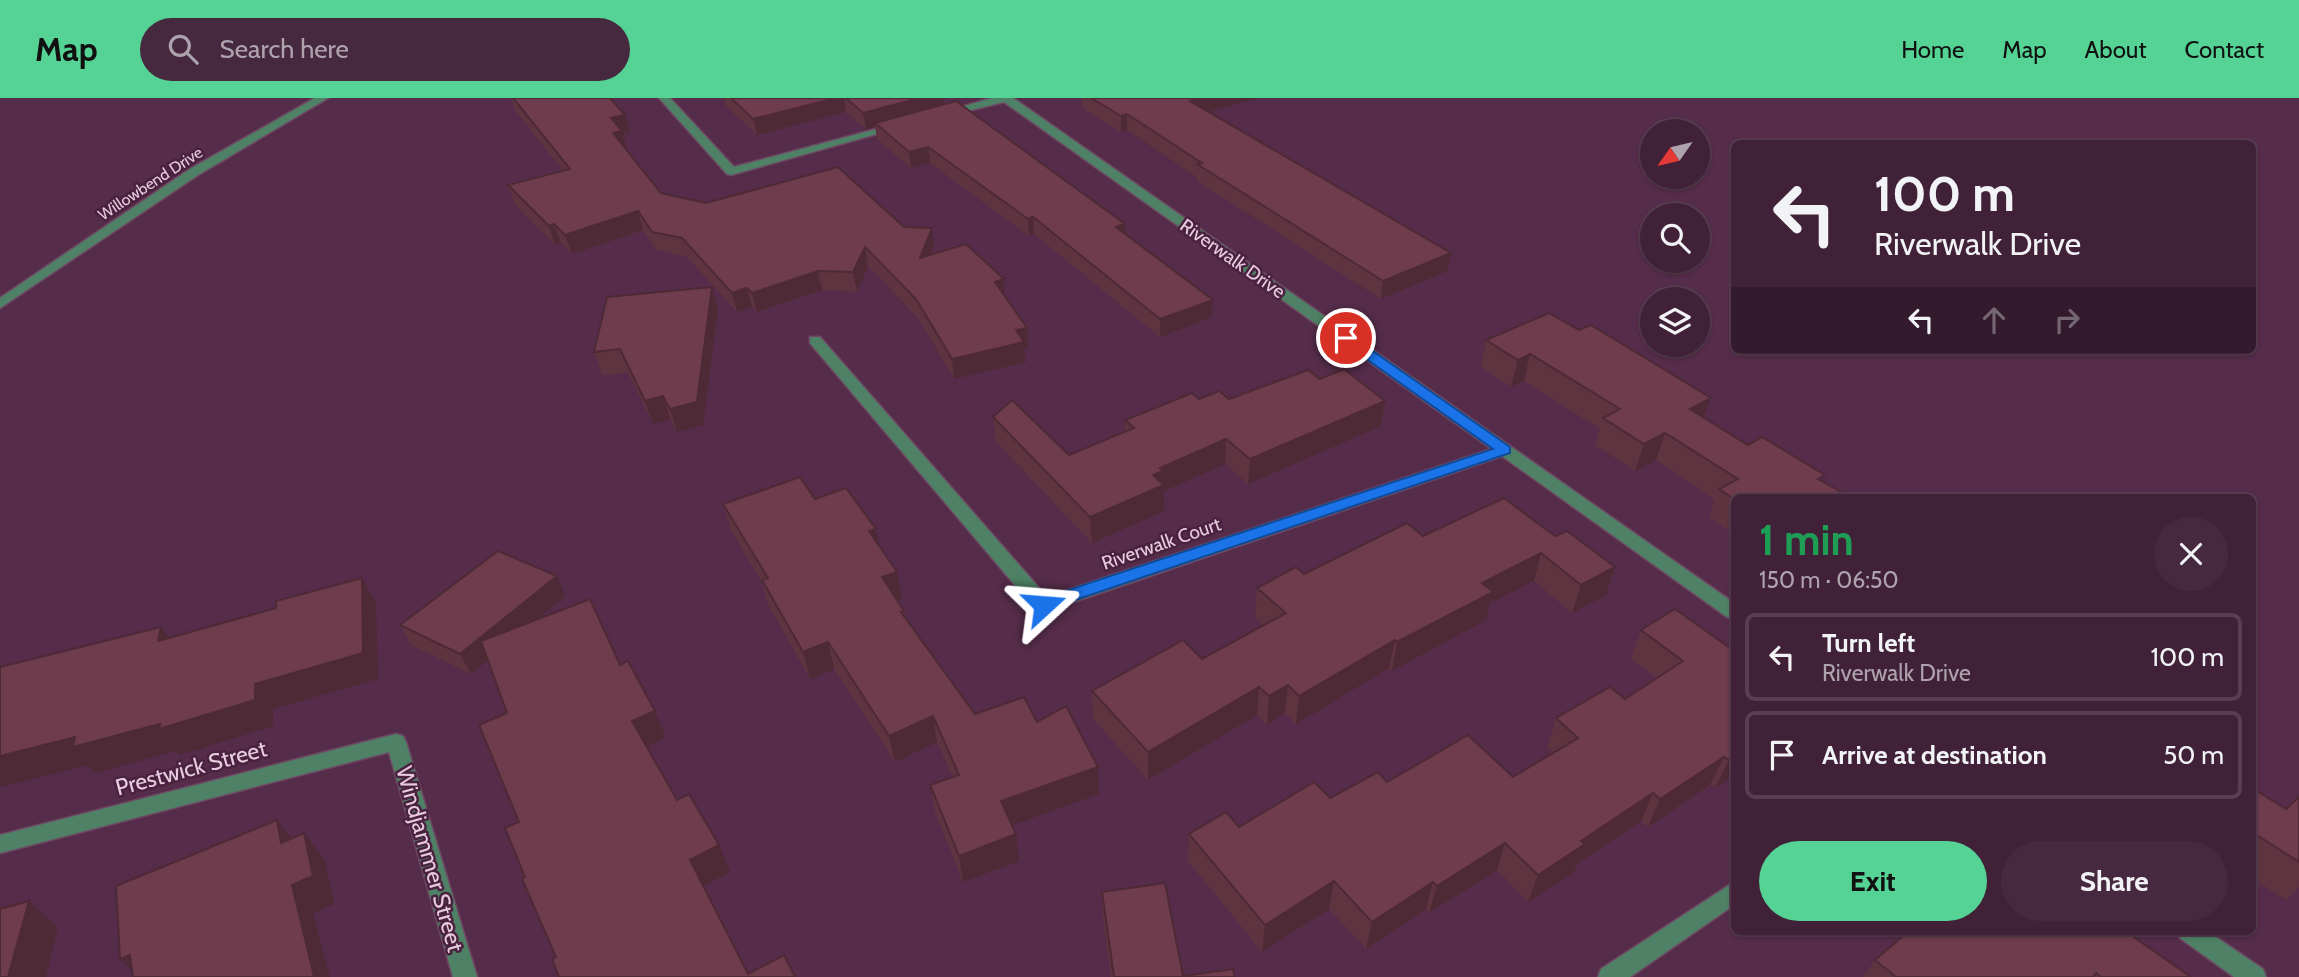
<!DOCTYPE html>
<meta charset="utf-8">
<style>
:root{--surface:#402137;--page:#47293f;--text:#f1f3f6;--muted:#aea3ad;--line:#593e52;--accent:#54d395}
body{margin:0;font-family:Cabin,sans-serif;background:var(--page);color:var(--text);height:100vh;display:flex;flex-direction:column;font-size:26px;white-space:nowrap}
*{box-sizing:border-box;margin:0}
p{font-size:23px;color:var(--muted)}
.icon{flex:none;width:38px;height:38px;fill:none;stroke:currentColor;stroke-width:2;stroke-linecap:round;stroke-linejoin:round}
.map{position:relative;flex:1;overflow:hidden}
.sheet{position:absolute;left:1731px;top:396px;width:525px;height:441px;display:flex;flex-direction:column;background:var(--surface);border-radius:10px;box-shadow:0 2px 5px #0004,0 0 0 2px var(--line)}
.sheet>*{flex:none}
.top-card{position:absolute;left:1731px;top:42px;width:525px;height:214px;border-radius:10px;box-shadow:0 2px 5px #0004,0 0 0 2px var(--line);background:#402137;color:var(--text);overflow:hidden}
.needle{width:46px;rotate:236deg}
.buttons{position:absolute;left:1640px;top:21px;display:grid;gap:14px}
.buttons a{display:grid;place-items:center;width:70px;height:70px;border-radius:50%;background:var(--surface);box-shadow:0 2px 5px #0004,0 0 0 2px var(--line);font-size:35px}
.pin{position:absolute;display:grid;place-items:center;width:60px;height:60px;color:#fff;margin:-30px;border:4px solid #fff;border-radius:50%;box-shadow:0 2px 7px #0007}
.me{position:absolute;width:77px;margin:-38px;rotate:71deg;stroke-linejoin:round;filter:drop-shadow(0 0 5px #0008)}
.turn{display:flex;align-items:center;gap:24px;height:147px;padding:0 28px;font-size:32px}
.turn .icon{width:91px;height:91px;stroke-width:2.5}
.turn b{display:block;font-size:49px;line-height:60px}
.lanes{display:flex;align-items:center;height:66px;padding:0 28px;background:#0003;justify-content:center;gap:35px;direction:ltr}
.lanes .off{opacity:.35}
.round{display:grid;place-items:center;flex:none;width:74px;height:74px;border-radius:37px;background:var(--page)}
.overview{display:flex;align-items:center;justify-content:space-between;height:119px;padding:0 28px}
h1{font-size:42px;font-weight:700;line-height:52px;color:#1e9e55}
.cta{display:flex;gap:14px;margin-top:auto;padding:14px 28px}
.cta a{flex:1;height:80px;border-radius:42px;background:var(--accent);color:#111;font-size:28px;font-weight:700;line-height:80px;text-align:center}
.cta a+a{background:var(--page);color:var(--text)}
ul{padding:0;list-style:none}
li{display:flex;align-items:center;gap:21px;height:88px;margin:0 14px 10px;padding:0 14px;border:4px solid var(--line);border-radius:10px}
li div{flex:1}
li b{display:block;font-size:26px}
li em{font-style:normal}
header{display:flex;align-items:center;gap:42px;box-sizing:border-box;height:98px;padding:0 35px;background:var(--accent);color:#111}
header strong{font-size:33px}
nav{display:flex;gap:38px;margin-inline-start:auto;font-size:24px}
.search{width:490px;height:63px;background:var(--page);display:flex;align-items:center;gap:18px;box-sizing:border-box;padding:0 24px;border-radius:38px;color:var(--muted);font-size:26px}
.map>svg:first-child{display:block}
.lines{fill:none;stroke-linecap:round;stroke-linejoin:round}
.minor-casing{stroke:#6f4964;stroke-width:3}
.minor{fill:#4e8165;fill-rule:evenodd}
.wall{fill:#5f3441}
.shaded-wall{fill:#4d2a35}
.building{fill:#6e3c4c;stroke:#4d2a35;stroke-width:2}
.route{fill:#1a73e8;stroke:#114b97;stroke-width:2}
.labels{text-anchor:middle;stroke-width:5;stroke-linejoin:round;paint-order:stroke}
.far-street-label{font-size:16px;fill:#e7ccdd;stroke:#4a223f}
.street-label{font-size:19px;fill:#e7ccdd;stroke:#4a223f}
.near-street-label{font-size:23px;fill:#e7ccdd;stroke:#4a223f}
</style>
<header>
<strong>Map</strong>
<div class="search"><svg class="icon" aria-label="search" viewBox="0 0 24 24"><circle cx="10" cy="10" r="6"/><path d="M15 15l6 6"/></svg>Search here</div>
<nav><a>Home</a><a>Map</a><a>About</a><a>Contact</a></nav>
</header>
<div class="map">
<svg width="2299" height="879" viewBox="0 0 2299 879">
<rect width="100%" height="100%" fill="#552c49"/>
<g class="lines">
<defs>
<g id="minor">
<path d="M315 0H328L198 77 0 210V200L190 71Z"/>
<path d="M659 0H670L734 69 899 25 905 28 731 77 727 76Z"/>
<path d="M992 0H1013L1734 505V521L1727 519 1502 358 1050 512H1036L810 245V239H820L1047 499 1492 351 1004 4 943 19 937 16Z"/>
<path d="M396 636 403 638 406 644 477 879H453L389 654 0 755V737Z"/>
<path d="M1734 784V807L1630 879H1598L1601 871Z"/>
<path d="M2176 833H2207L2263 871 2266 879H2234L2180 840Z"/>
</g>
</defs>
<use href="#minor" class="minor-casing"/>
<use href="#minor" class="minor"/>
</g>
<g class="wall">
<path d="M511 0H610L630 34 623 36 627 51H626L661 95 706 105 904 129 934 148 931 157 1004 181 1005 199 1027 230 1028 250 1024 251 1026 264 954 281 919 221 868 168 857 194 822 192 757 214 752 209 737 214 687 159 657 152 643 132 572 156 561 145 555 147 514 105 508 87 563 73 515 12Z"/>
<path d="M724 0H944L945 6 1125 126V136L1213 202 1212 219 1160 239 1034 136 1029 138 930 65 911 70 877 41 875 29 866 31 846 14 757 37 726 8Z"/>
<path d="M1082 0H1259L1209 14 1451 155 1447 173 1381 201 1197 83V79L1127 32 1121 34 1082 10Z"/>
<path d="M718 212 703 327 677 334 670 321 653 326 628 275 602 277 594 254Z"/>
<path d="M1579 232 1711 300 1704 320 1748 347 1734 399V436L1709 419 1715 402 1656 362 1635 373 1595 347 1600 331 1524 283 1511 289 1481 269 1486 242Z"/>
<path d="M1320 281 1385 303 1381 328 1248 386 1225 366 1164 393V413L1092 445 996 344 993 319 1069 357 1125 334V322L1199 301H1229Z"/>
<path d="M815 401 876 431 879 447 902 500 897 502 904 513 906 521 975 616 1037 624 1099 696 1012 727 1016 736 1019 763 963 784 935 714 930 687 953 679 937 644 895 664 834 571 810 581 769 508 762 485 731 432 723 406Z"/>
<path d="M1423 438H1555L1615 469 1606 497 1572 515 1534 483 1490 505 1486 522 1392 573 1389 570 1296 626 1285 615 1267 627 1257 617 1148 682 1093 621 1092 593 1202 561 1264 527 1255 519 1257 490Z"/>
<path d="M565 498 536 522 620 567 655 613 666 640 647 649 677 702 719 747 730 774 703 788 748 876 795 879H559L556 859 525 779 507 615 487 562 471 576 411 547 400 527Z"/>
<path d="M1641 532 1734 553V677L1715 690 1710 687 1648 729 1641 723 1577 766 1574 774 1528 804 1497 772 1429 815 1426 811 1366 851 1329 811 1262 854 1188 763 1189 736 1239 729 1387 684 1513 679 1553 654 1547 649 1556 620 1625 601 1657 580 1631 561Z"/>
<path d="M2252 690 2286 711 2299 699V789L2286 802 2252 780Z"/>
<path d="M1102 794 1183 878 1235 879H1111L1103 821Z"/>
<path d="M1905 833H2125L2191 879H1863L1875 862 1899 841Z"/>
</g>
<g class="shaded-wall">
<path d="M836 0H844L846 14 757 37 753 21Z"/>
<path d="M920 0H944L945 10 875 25V29L866 31 863 15Z"/>
<path d="M1201 0H1259L1190 19V3Z"/>
<path d="M1127 16V32L1121 34V18Z"/>
<path d="M625 17 630 34 623 36 627 51 618 53 613 35 611 20Z"/>
<path d="M928 49 930 65 911 70 909 54Z"/>
<path d="M638 113 643 132 572 156 565 137Z"/>
<path d="M1033 119 1034 136 1029 138 1028 121Z"/>
<path d="M554 126 561 145 555 147 549 128Z"/>
<path d="M1125 126V143L1116 129Z"/>
<path d="M932 130 934 148 923 179 920 160Z"/>
<path d="M865 149 868 168 857 194 853 174Z"/>
<path d="M1451 155 1447 173 1381 201 1383 183Z"/>
<path d="M818 173 822 192 757 214 752 195Z"/>
<path d="M1004 181 1005 200 995 184Z"/>
<path d="M712 189 718 212 703 327 677 334 670 311Z"/>
<path d="M747 190 752 209 737 214 732 195Z"/>
<path d="M1213 202 1212 219 1160 239V221Z"/>
<path d="M1027 230 1028 250 1024 251 1026 264 954 281 952 261 1016 232Z"/>
<path d="M1530 256 1524 283 1511 289 1518 262Z"/>
<path d="M663 298 670 321 653 326 645 303Z"/>
<path d="M1711 300 1701 327 1690 311Z"/>
<path d="M1385 303 1381 328 1248 386 1250 361Z"/>
<path d="M1665 335 1656 362 1635 373 1644 346Z"/>
<path d="M1226 341 1225 366 1164 393V413L1092 445 1090 419 1153 377 1160 370Z"/>
<path d="M876 431 881 457 869 433Z"/>
<path d="M1541 455 1534 483 1490 505 1486 522 1392 573 1397 544 1482 485Z"/>
<path d="M1615 469 1606 497 1572 515 1581 487Z"/>
<path d="M897 474 902 500 888 506 882 479Z"/>
<path d="M557 478 565 498 471 576 460 556Z"/>
<path d="M362 480 376 505 378 581 273 611V628L180 657 176 653 95 675 88 667 0 689V658L75 639 255 586Z"/>
<path d="M161 529 180 554 158 543Z"/>
<path d="M1395 542 1389 570 1296 626 1299 598Z"/>
<path d="M828 544 834 571 810 581 803 554Z"/>
<path d="M1288 587 1285 615 1267 627 1269 598Z"/>
<path d="M1259 589 1257 617 1148 682V654Z"/>
<path d="M655 613 666 640 644 650 632 623Z"/>
<path d="M933 618 937 644 895 664 889 638Z"/>
<path d="M1734 658V677L1715 690 1729 662Z"/>
<path d="M1724 659 1710 687 1648 729 1660 701Z"/>
<path d="M1098 669 1099 696 1004 730 1001 703Z"/>
<path d="M1653 695 1641 723 1577 766 1574 774 1528 804 1538 777 1581 743Z"/>
<path d="M277 722 298 749 281 745Z"/>
<path d="M304 735 325 763 334 806 313 815 330 879H312L292 787Z"/>
<path d="M1016 736 1019 763 963 784 959 758Z"/>
<path d="M1505 745 1497 772 1429 815 1437 788Z"/>
<path d="M719 747 730 774 701 789 690 762Z"/>
<path d="M1334 783 1329 811 1262 854 1265 827Z"/>
<path d="M1433 784 1426 811 1366 851 1372 824Z"/>
<path d="M29 803 58 830 46 879H8Z"/>
<path d="M130 857 138 879 120 861Z"/>
</g>
<g class="building">
<path d="M513 0H610L625 17 611 20 622 33 613 35 661 95 706 105 838 69 904 129 932 130 920 160 966 146 1004 181 995 184 1027 230 1016 232 1024 244 952 261 916 201 865 149 853 174 818 173 752 195 747 190 732 195 682 140 652 134 638 113 565 137 554 126 549 128 508 87 570 71Z"/>
<path d="M731 0H836L753 21Z"/>
<path d="M846 0H920L863 15Z"/>
<path d="M1091 0H1201L1190 3 1451 155 1383 183 1197 66 1202 65 1127 16 1121 18Z"/>
<path d="M956 3 1125 126 1116 129 1213 202 1160 221 1033 119 1028 121 928 49 909 54 875 25Z"/>
<path d="M712 189 697 304 670 311 663 298 645 303 620 251 594 254 607 199Z"/>
<path d="M1549 215 1579 232 1591 227 1711 300 1690 311 1748 347 1762 339 1825 377 1818 381 1850 399H1734V401L1719 391 1738 381 1665 335 1644 346 1603 320 1620 311 1530 256 1518 262 1486 242Z"/>
<path d="M1344 271 1385 303 1250 361 1226 341 1160 370 1163 373 1153 377 1164 387 1090 419 993 319 1012 302 1069 357 1134 330 1125 322 1192 295 1199 301 1219 293 1229 301 1308 272 1320 281Z"/>
<path d="M800 379 815 401 846 390 876 431 869 433 897 474 882 479 904 513 901 514 975 616 1024 599 1037 624 1066 608 1098 669 1001 703 1016 736 959 758 930 687 959 677 933 618 889 638 828 544 803 554 762 482 768 480 723 406Z"/>
<path d="M1504 400 1555 438 1567 433 1615 469 1581 487 1541 455 1482 485 1493 494 1397 544 1395 542 1299 598 1288 587 1269 598 1259 589 1148 654 1092 593 1183 542 1202 561 1286 515 1257 490 1296 469 1304 476 1407 425 1423 438Z"/>
<path d="M498 453 557 478 460 556 400 527Z"/>
<path d="M362 480 363 555 255 586V602L159 631 160 626 73 649 75 639 0 658V569L161 529 158 543 276 510V503Z"/>
<path d="M590 501 620 567 628 563 655 613 632 623 677 702 689 696 719 747 690 762 748 876 784 857 795 879H559L552 861 556 859 522 781 525 779 505 730 519 724 479 627 507 615 481 543Z"/>
<path d="M1675 511 1734 553V658L1729 662 1724 659 1660 701 1653 695 1581 743 1585 746 1538 777 1505 745 1437 788 1433 784 1372 824 1334 783 1265 827 1189 736 1226 714 1239 729 1314 684 1330 700 1378 674 1387 684 1468 637 1513 679 1578 640 1556 620 1610 589 1625 601 1683 563 1641 532Z"/>
<path d="M2252 690 2286 711 2299 699V764L2252 734Z"/>
<path d="M277 722 281 745 304 735 313 778 292 787 314 878 312 879H133L130 857 120 861 116 788Z"/>
<path d="M1165 785 1183 878 1233 871 1235 879H1114L1102 794Z"/>
<path d="M29 803 8 879H0V811Z"/>
<path d="M1909 833H2125L2191 879H2101L2096 875 2093 879H1896L1875 862Z"/>
</g>
<path class="route" d="M1341 237H1350L1510 349V355L1049 511H1038L1035 507 1038 502 1493 351 1341 243Z"/>
<g class="labels">
<g class="far-street-label">
<text transform="translate(150 85) rotate(-33)" y="6">Willowbend Drive</text>
</g>
<g class="street-label">
<text transform="translate(1233 160) rotate(35)" y="7">Riverwalk Drive</text>
<text transform="translate(1161 445) rotate(-19)" y="7">Riverwalk Court</text>
</g>
<g class="near-street-label">
<text transform="translate(191 670) rotate(-15)" y="8">Prestwick Street</text>
<text transform="translate(430 761) rotate(74)" y="8">Windjammer Street</text>
</g>
</g>
</svg>
<div class="buttons">
<a><svg class="needle" viewBox="-14 -14 28 28"><path d="M0-13l5 13h-10z" fill="#e53935"/><path d="M0 13l5-13h-10z" fill="#aea3ad"/></svg></a>
<a><svg class="icon" aria-label="search" viewBox="0 0 24 24"><circle cx="10" cy="10" r="6"/><path d="M15 15l6 6"/></svg></a>
<a><svg class="icon" aria-label="layers" viewBox="0 0 24 24"><path d="M12 4l9 5-9 5-9-5zM3 14l9 5 9-5"/></svg></a>
</div>
<div class="pin" style="left:1346px;top:240px;background:#d93025"><svg class="icon" aria-label="arrive" viewBox="0 0 24 24"><path d="M6 21V4h12l-3 4 3 4H6"/></svg></div>
<svg class="me" style="left:1044px;top:507px" viewBox="-20 -20 40 40"><path d="M0-17L14 15 0 8-14 15z" fill="#1a73e8" stroke="#fff" stroke-width="4"/></svg>
<div class="top-card">
<div class="turn"><svg class="icon" aria-label="left" viewBox="0 0 24 24"><path d="M17 20v-9H6M10 6l-5 5 5 5"/></svg><div><b>100 m</b>Riverwalk Drive</div></div>
<div class="lanes"><svg class="icon" aria-label="left" viewBox="0 0 24 24"><path d="M17 20v-9H6M10 6l-5 5 5 5"/></svg><svg class="icon off" aria-label="ahead" viewBox="0 0 24 24"><path d="M12 20V5M6 11l6-6 6 6"/></svg><svg class="icon off" aria-label="right" viewBox="0 0 24 24"><path d="M7 20v-9h11M14 6l5 5-5 5"/></svg></div>
</div>
<section class="sheet">
<div class="overview"><div><h1>1 min</h1><p>150 m · 06:50</p></div><a class="round"><svg class="icon" aria-label="close" viewBox="0 0 24 24"><path d="M6 6l12 12M18 6L6 18"/></svg></a></div>
<ul>
<li><svg class="icon" aria-label="left" viewBox="0 0 24 24"><path d="M17 20v-9H6M10 6l-5 5 5 5"/></svg><div><b>Turn left</b><p>Riverwalk Drive</p></div><em>100 m</em></li>
<li><svg class="icon" aria-label="arrive" viewBox="0 0 24 24"><path d="M6 21V4h12l-3 4 3 4H6"/></svg><div><b>Arrive at destination</b></div><em>50 m</em></li>
</ul>
<div class="cta"><a>Exit</a><a>Share</a></div>
</section>
</div>
